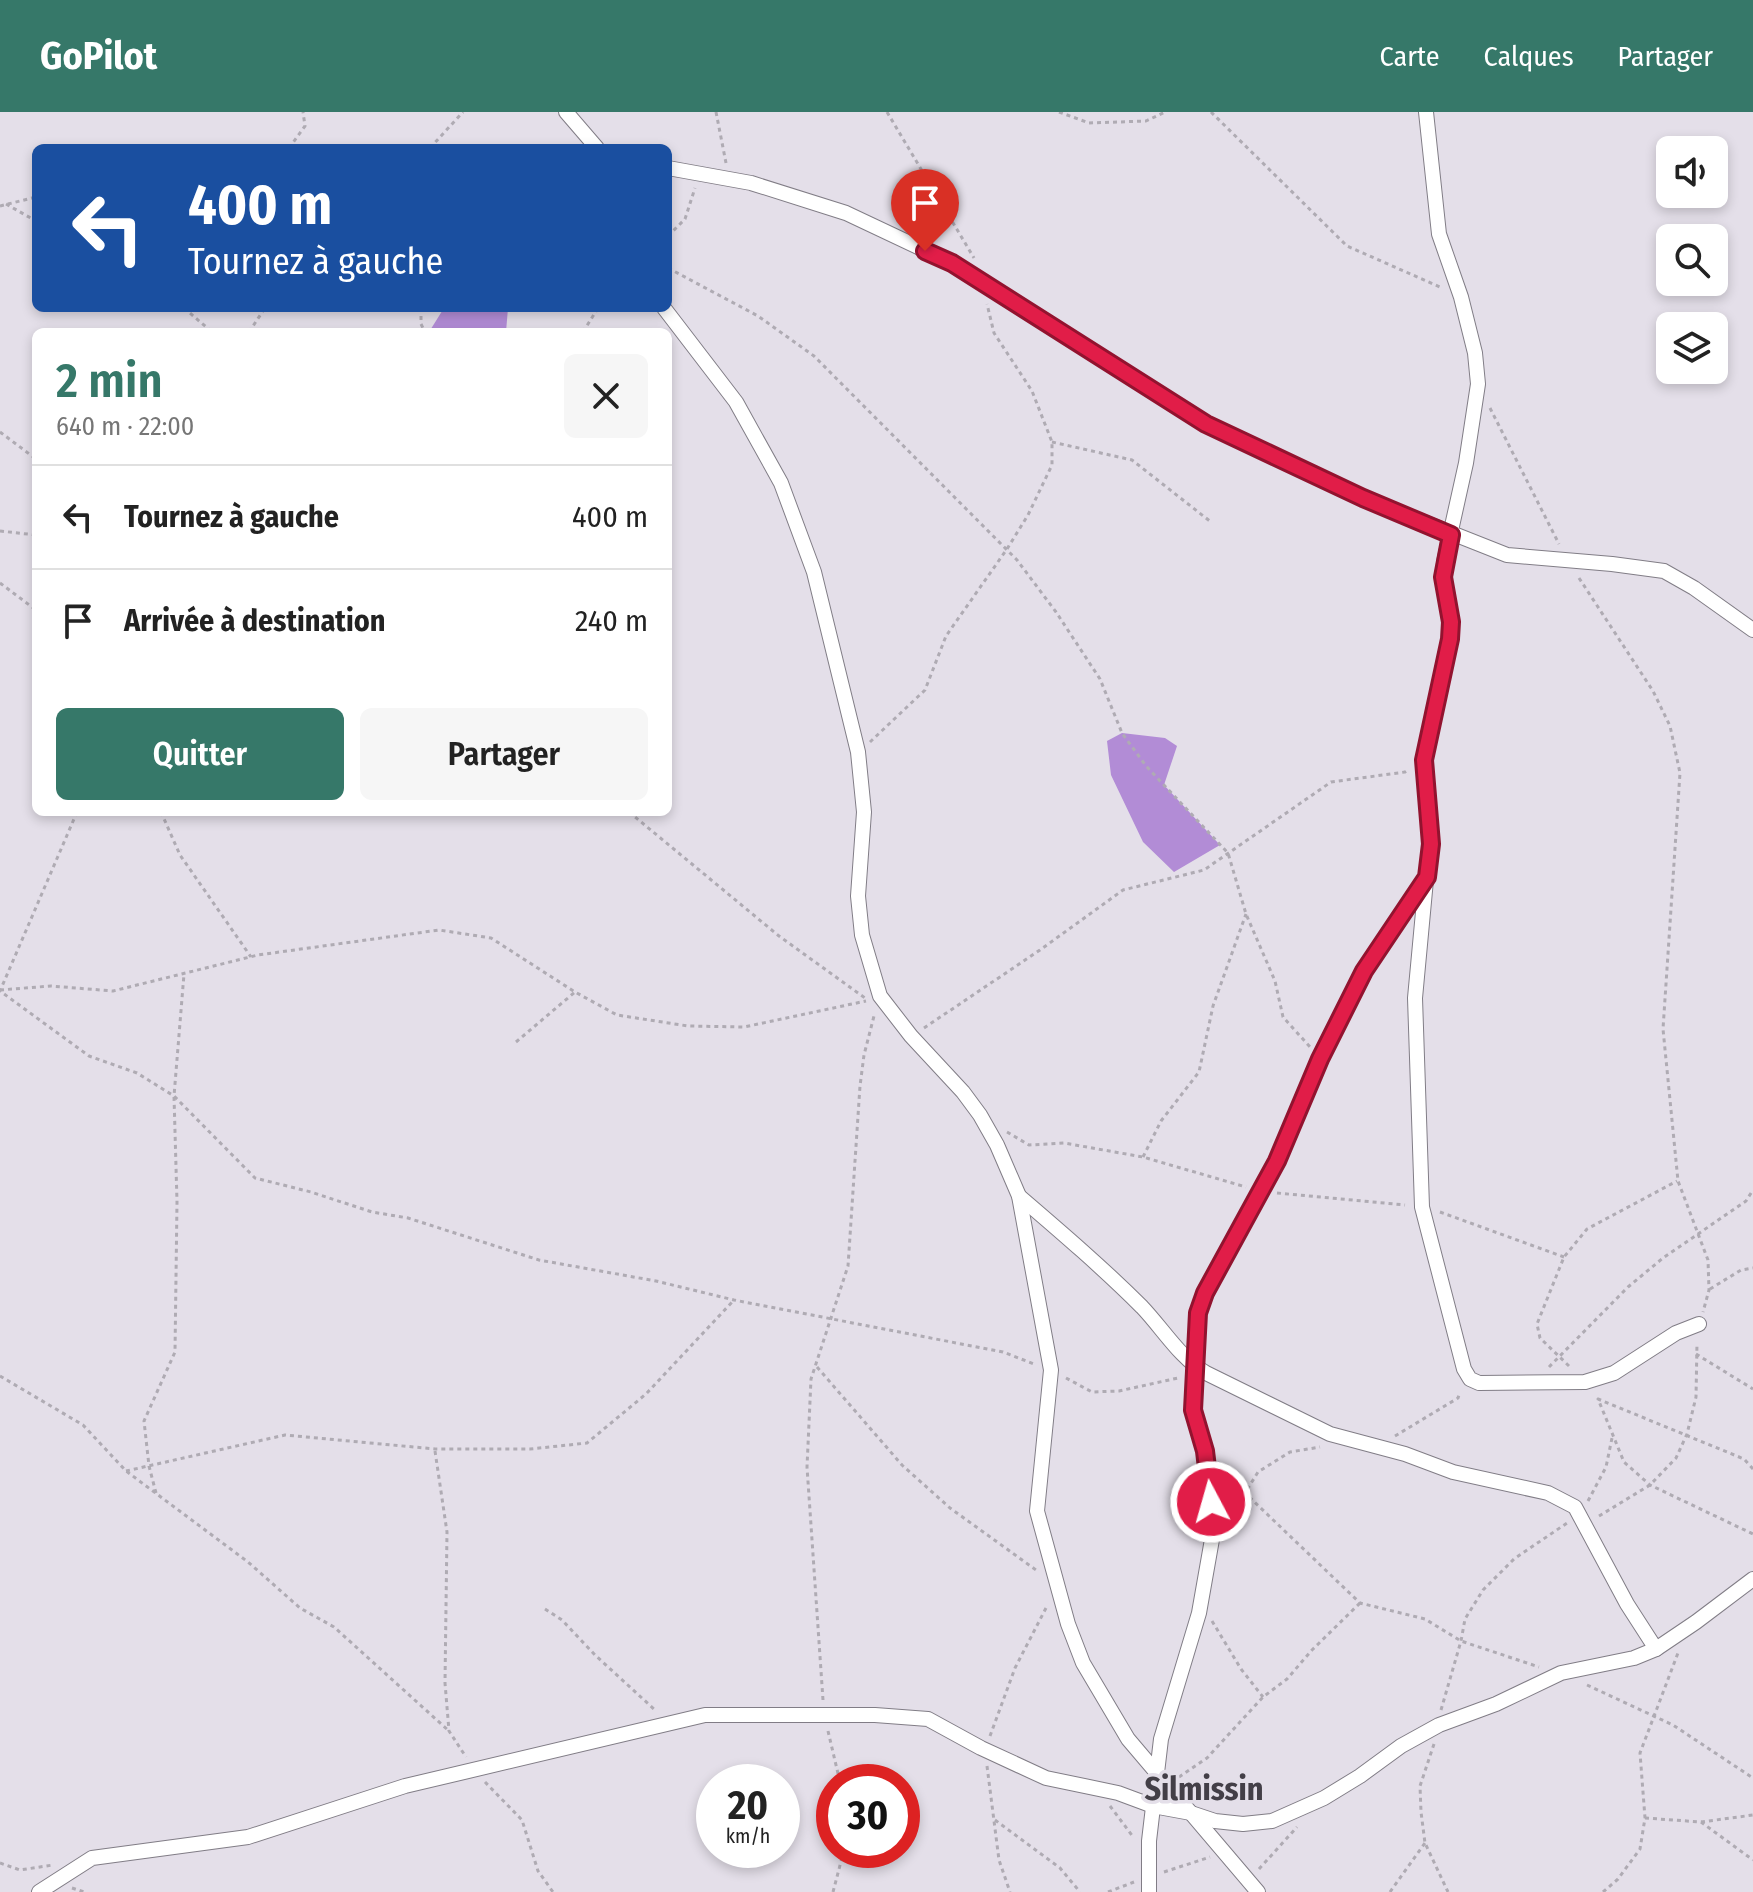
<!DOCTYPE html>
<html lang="fr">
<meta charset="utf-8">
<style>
:root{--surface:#fff;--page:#f6f6f6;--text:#222;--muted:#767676;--line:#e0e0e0;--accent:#367869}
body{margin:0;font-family:"Fira Sans Condensed",sans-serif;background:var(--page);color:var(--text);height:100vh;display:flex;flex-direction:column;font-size:30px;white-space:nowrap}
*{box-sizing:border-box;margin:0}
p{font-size:26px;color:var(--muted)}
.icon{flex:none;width:44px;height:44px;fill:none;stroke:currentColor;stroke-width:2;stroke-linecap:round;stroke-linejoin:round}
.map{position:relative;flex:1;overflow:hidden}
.details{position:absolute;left:32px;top:216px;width:640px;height:488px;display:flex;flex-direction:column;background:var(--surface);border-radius:12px;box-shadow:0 4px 12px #0003}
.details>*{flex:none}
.hud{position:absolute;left:32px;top:32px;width:640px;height:168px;border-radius:12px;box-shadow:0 4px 12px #0003;background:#1a4fa0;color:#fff;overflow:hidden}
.buttons{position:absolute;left:1656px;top:24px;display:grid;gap:16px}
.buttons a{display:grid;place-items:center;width:72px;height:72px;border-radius:12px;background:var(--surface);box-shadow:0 4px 12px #0003;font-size:40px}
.speed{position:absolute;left:696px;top:1652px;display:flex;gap:16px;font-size:40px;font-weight:700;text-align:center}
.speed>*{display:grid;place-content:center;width:104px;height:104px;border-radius:50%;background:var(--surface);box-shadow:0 4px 12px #0003;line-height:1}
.speed small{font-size:20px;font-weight:400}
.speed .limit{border:12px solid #d22;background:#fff;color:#111}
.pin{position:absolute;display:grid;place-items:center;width:68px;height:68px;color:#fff;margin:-82px -34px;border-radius:50% 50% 50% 0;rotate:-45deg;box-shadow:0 0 8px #0007}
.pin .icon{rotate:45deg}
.me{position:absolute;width:88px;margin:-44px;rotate:354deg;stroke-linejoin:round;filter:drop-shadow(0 0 6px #0008)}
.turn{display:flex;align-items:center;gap:28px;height:168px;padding:0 24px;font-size:36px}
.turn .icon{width:104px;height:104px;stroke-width:2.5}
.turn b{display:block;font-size:56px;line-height:68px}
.round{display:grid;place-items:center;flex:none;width:84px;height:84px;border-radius:12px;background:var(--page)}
.headline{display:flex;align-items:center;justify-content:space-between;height:136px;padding:0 24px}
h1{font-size:48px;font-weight:600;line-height:60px;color:var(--accent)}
.action{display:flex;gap:16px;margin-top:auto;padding:16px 24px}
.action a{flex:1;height:92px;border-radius:12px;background:var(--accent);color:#fff;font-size:32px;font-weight:600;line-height:92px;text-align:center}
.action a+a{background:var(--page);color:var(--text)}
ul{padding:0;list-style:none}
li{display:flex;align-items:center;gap:24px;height:104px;padding:0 24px;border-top:2px solid var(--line)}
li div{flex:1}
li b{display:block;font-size:30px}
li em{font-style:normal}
header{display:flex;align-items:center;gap:48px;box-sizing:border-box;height:112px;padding:0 40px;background:var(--accent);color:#fff}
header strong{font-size:38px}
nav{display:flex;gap:44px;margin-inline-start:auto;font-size:28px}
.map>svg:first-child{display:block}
.forest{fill:#b28cd6}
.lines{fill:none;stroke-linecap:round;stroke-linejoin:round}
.street-casing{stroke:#817d86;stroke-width:16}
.path{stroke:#afabb3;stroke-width:3;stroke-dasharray:4 4;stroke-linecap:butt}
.street{stroke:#fff;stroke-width:14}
.route-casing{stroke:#92132f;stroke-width:20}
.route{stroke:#e11d48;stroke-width:14}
.labels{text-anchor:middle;stroke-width:7;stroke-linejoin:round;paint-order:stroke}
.quarter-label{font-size:32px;font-weight:bold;fill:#433f47;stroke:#e4dfe9}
</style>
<header>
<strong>GoPilot</strong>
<nav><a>Carte</a><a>Calques</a><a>Partager</a></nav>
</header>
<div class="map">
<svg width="1753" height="1780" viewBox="0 0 1753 1780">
<rect width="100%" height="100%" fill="#e4dfe9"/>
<g class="forest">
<path d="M444 196H508L506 220H429Z"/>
<path d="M1122 621 1165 626 1177 634 1164 673 1220 733 1174 760 1143 730 1111 663 1107 629Z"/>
</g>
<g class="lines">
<defs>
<g id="street">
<path d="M566 0 597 36"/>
<path d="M668 56 751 71 846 101 952 151 1206 312 1363 386 1507 443 1612 452 1664 459 1694 476 1753 518"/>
<path d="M664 196 736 290 781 371 814 460 858 640 864 700 858 784 862 823 880 884 911 924 963 980 980 1003 997 1033 1019 1084 1051 1258 1037 1399 1068 1512 1083 1551 1128 1627 1258 1780"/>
<path d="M1426 768 1415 886 1422 1095 1464 1257 1470 1267 1479 1271 1585 1270 1614 1261 1676 1221 1699 1212"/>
<path d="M1019 1084C1061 1120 1103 1156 1142 1195 1163 1217 1180 1246 1206 1261L1330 1322 1405 1342 1453 1360 1548 1381 1575 1395 1627 1492 1656 1537"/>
<path d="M39 1780 92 1746 248 1725 405 1674 705 1603H875L928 1607 981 1636 1046 1666 1118 1681 1153 1694 1191 1701 1215 1709 1243 1712 1272 1709 1324 1686 1360 1664 1401 1634 1439 1613 1496 1592 1561 1561 1634 1546 1656 1537 1696 1510 1753 1467"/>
<path d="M1149 1780V1729L1161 1627 1199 1501 1214 1416 1205 1339 1193 1298 1198 1201 1215 1162 1277 1049 1320 947 1364 859 1427 765 1431 732 1424 648 1450 527C1451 501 1442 476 1444 450L1466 351 1478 272 1475 241 1461 185 1439 122 1426 0"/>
</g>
</defs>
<use href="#street" class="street-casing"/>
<g class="path">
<path d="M716 0 726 51"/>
<path d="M887 0 974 146"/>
<path d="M1059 0 1089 11 1146 9 1165 0"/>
<path d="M1211 0 1347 134 1440 175"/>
<path d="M289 36 305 14 303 0"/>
<path d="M430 36 463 0"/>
<path d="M6 92 36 109"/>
<path d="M0 94 36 85"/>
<path d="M668 124 685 107 695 76"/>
<path d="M668 156 758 204 814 244 1017 448 1056 500 1100 567 1122 621 1146 654 1228 741 1246 802 1275 869 1283 905 1310 935"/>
<path d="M184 196 212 220"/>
<path d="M421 196V212L425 220"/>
<path d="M249 220 265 196"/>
<path d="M583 220 598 196"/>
<path d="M1490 296 1559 432"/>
<path d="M0 320 36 347"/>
<path d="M1052 330 1132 348 1211 410"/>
<path d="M0 419 36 423"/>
<path d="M1579 466 1653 579 1670 614 1680 661 1663 917 1678 1069 1708 1148 1709 1178 1703 1200"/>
<path d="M0 471 36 498"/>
<path d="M870 630 925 578 946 524 1007 437 1028 403 1052 353V330L1032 279 994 221 987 192"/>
<path d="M77 700 0 879 89 944 137 961 174 984 255 1066 311 1080 372 1100 408 1106 539 1148 656 1169 734 1188 1003 1240 1034 1252"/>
<path d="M161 700 180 743 251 845"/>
<path d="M629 700 779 824 865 886"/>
<path d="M0 878 51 874 113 879 258 843 439 818 491 826 575 880 617 903 688 914 744 915 866 889"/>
<path d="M924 916 1040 838 1123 778 1204 758 1331 670 1405 660 1409 657"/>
<path d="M516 930 575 880"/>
<path d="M1007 1020 1029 1033 1064 1031 1143 1045 1246 1075"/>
<path d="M1143 1045 1161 1009 1199 960 1213 894 1246 802"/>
<path d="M1277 1081 1405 1093"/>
<path d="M1440 1100 1564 1145"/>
<path d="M1710 1177 1741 1158 1753 1156"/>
<path d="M1696 1242 1753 1277"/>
<path d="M1569 1254 1540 1226 1537 1212 1564 1145 1587 1117 1677 1069"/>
<path d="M817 1255 902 1353 950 1396 1036 1458"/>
<path d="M1549 1255 1628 1175 1663 1146 1746 1089 1753 1078"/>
<path d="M0 1264 83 1313 126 1359 248 1450 300 1496 334 1515 449 1619"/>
<path d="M1066 1266 1092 1280 1119 1279 1178 1266"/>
<path d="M1395 1324 1458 1286 1460 1280"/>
<path d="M435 1339 447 1420 445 1571 449 1619 466 1645"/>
<path d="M1223 1355 1245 1381 1360 1491 1425 1507 1461 1529 1539 1555"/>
<path d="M1753 1357 1744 1347 1598 1287 1624 1350 1650 1373 1753 1422"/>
<path d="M126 1359 285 1323 435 1337H530L587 1331 646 1282 734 1188"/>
<path d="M156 1381 149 1354 144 1309 175 1240 177 1090 174 984 184 862"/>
<path d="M1588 1389 1606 1355 1612 1326"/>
<path d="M1227 1402 1245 1381 1258 1360 1290 1340 1320 1335"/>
<path d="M1599 1404 1650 1373 1676 1346 1687 1322 1696 1285 1697 1231"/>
<path d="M545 1497 562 1508 595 1543 655 1598"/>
<path d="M1212 1509 1241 1557 1263 1585"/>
<path d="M1587 1573 1673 1613 1753 1666"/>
<path d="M823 1588 807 1355 811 1267 848 1154 860 974 864 943 874 904"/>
<path d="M1441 1598 1461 1529 1465 1507 1483 1478 1514 1447 1567 1411"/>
<path d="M828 1619 840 1670"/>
<path d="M990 1624 1015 1556 1046 1496"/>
<path d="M1434 1632 1420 1674 1421 1700 1425 1731 1448 1780"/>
<path d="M987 1654 999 1748 1010 1780"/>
<path d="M1179 1665 1207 1646 1263 1585 1287 1567 1312 1538 1360 1491"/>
<path d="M485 1670 522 1708 538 1759 553 1780"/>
<path d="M1110 1694 1134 1726"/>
<path d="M1645 1706 1701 1710 1753 1748"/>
<path d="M995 1708 1060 1756 1080 1780"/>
<path d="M1701 1710 1753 1703"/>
<path d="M0 1751 20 1758 53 1753"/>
<path d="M1259 1757 1297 1715"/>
<path d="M1164 1760 1210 1745"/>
<path d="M72 1776 84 1780"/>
<path d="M833 1780 844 1738"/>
<path d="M1108 1780 1134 1770"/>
<path d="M1390 1780 1425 1731"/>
<path d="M1603 1780 1618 1767 1640 1737 1645 1706 1640 1641 1678 1541"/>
</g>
<use href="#street" class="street"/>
</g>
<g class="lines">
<defs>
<path id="route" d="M925 139 952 151 1206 312 1363 386 1451 423 1443 465 1451 510 1450 527 1424 648 1431 732 1427 765 1364 859 1320 947 1277 1049 1205 1181 1198 1201 1193 1298 1205 1339 1211 1390"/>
</defs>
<use href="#route" class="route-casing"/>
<use href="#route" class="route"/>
</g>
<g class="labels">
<g class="quarter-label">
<text x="1204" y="1688">Silmissin</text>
</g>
</g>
</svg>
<div class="buttons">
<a><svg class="icon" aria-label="sound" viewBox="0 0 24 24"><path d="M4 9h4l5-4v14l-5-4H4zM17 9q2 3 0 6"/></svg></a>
<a><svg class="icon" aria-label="search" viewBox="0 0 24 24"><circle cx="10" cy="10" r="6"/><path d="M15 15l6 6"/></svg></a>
<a><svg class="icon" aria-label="layers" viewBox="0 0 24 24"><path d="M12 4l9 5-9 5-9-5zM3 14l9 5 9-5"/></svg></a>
</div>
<div class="speed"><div>20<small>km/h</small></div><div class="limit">30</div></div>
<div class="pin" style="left:925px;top:139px;background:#d93025"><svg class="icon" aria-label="arrive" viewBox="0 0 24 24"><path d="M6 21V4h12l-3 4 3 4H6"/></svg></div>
<svg class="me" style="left:1211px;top:1390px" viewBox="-20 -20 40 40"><circle r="17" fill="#e11d48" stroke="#fff" stroke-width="3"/><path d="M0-11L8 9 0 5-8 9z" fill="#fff"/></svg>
<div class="hud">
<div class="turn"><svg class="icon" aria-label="left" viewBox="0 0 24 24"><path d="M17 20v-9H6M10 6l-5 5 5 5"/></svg><div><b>400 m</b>Tournez à gauche</div></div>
</div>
<section class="details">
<div class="headline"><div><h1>2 min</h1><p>640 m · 22:00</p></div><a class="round"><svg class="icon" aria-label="close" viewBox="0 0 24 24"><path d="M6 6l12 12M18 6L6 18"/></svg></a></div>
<ul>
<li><svg class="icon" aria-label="left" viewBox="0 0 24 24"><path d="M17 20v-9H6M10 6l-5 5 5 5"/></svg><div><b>Tournez à gauche</b></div><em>400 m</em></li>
<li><svg class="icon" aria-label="arrive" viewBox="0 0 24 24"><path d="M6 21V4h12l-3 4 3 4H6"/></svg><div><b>Arrivée à destination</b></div><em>240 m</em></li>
</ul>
<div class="action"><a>Quitter</a><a>Partager</a></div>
</section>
</div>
